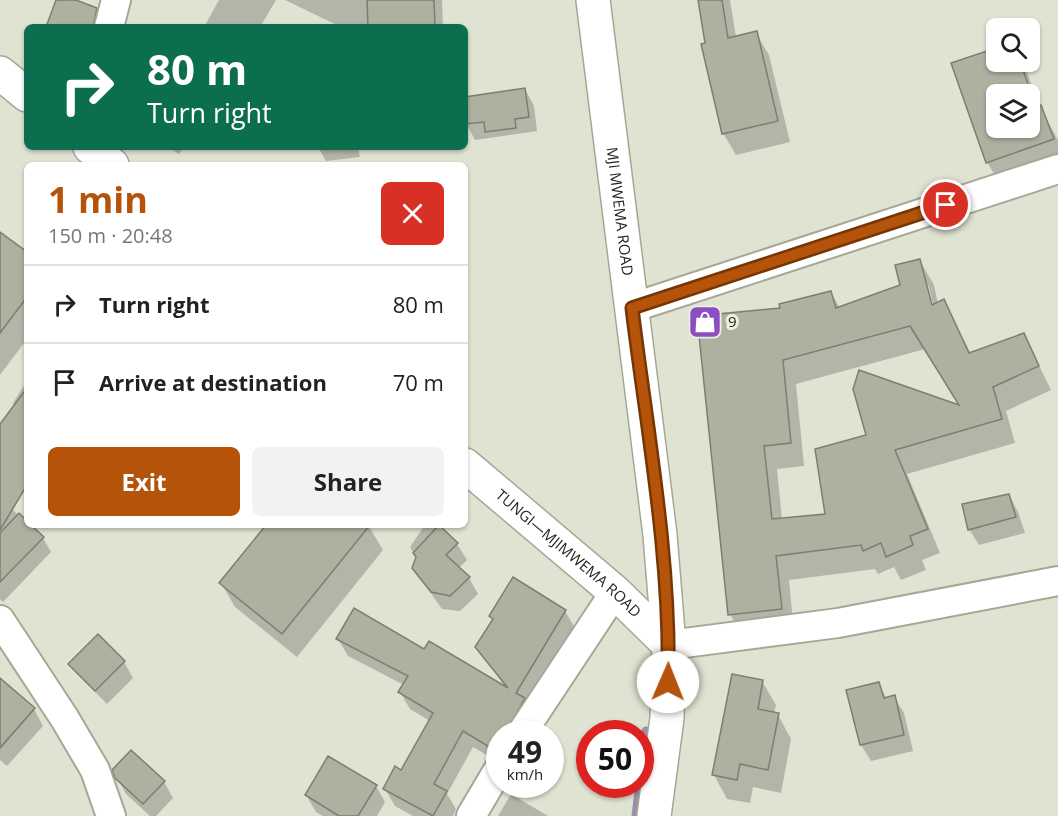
<!DOCTYPE html>
<meta charset="utf-8">
<style>
:root{--surface:#fff;--page:#f2f2f2;--text:#222;--muted:#767676;--line:#e0e0e0;--accent:#b45309}
body{margin:0;font-family:"Open Sans",sans-serif;background:var(--page);color:var(--text);height:100vh;display:flex;flex-direction:column;font-size:22px;white-space:nowrap}
*{box-sizing:border-box;margin:0}
p{font-size:20px;color:var(--muted)}
.icon{flex:none;width:33px;height:33px;fill:none;stroke:currentColor;stroke-width:2;stroke-linecap:round;stroke-linejoin:round}
.map{position:relative;flex:1;overflow:hidden}
.drawer{position:absolute;left:24px;top:162px;width:444px;height:366px;display:flex;flex-direction:column;background:var(--surface);border-radius:9px;box-shadow:0 2px 4px #0004}
.drawer>*{flex:none}
.banner{position:absolute;left:24px;top:24px;width:444px;height:126px;border-radius:9px;box-shadow:0 2px 4px #0004;background:#0b6e4f;color:#fff;overflow:hidden}
.fabs{position:absolute;left:986px;top:18px;display:grid;gap:12px}
.fabs a{display:grid;place-items:center;width:54px;height:54px;border-radius:9px;background:var(--surface);box-shadow:0 2px 4px #0004;font-size:30px}
.speed{position:absolute;left:486px;top:720px;display:flex;gap:12px;font-size:30px;font-weight:700;text-align:center}
.speed>*{display:grid;place-content:center;width:78px;height:78px;border-radius:50%;background:var(--surface);box-shadow:0 2px 4px #0004;line-height:1}
.speed small{font-size:15px;font-weight:400}
.speed .limit{border:9px solid #d22;background:#fff;color:#111}
.pin{position:absolute;display:grid;place-items:center;width:51px;height:51px;color:#fff;margin:-26px;border:3px solid #fff;border-radius:50%;box-shadow:0 2px 6px #0007}
.me{position:absolute;width:66px;margin:-33px;rotate:1deg;stroke-linejoin:round;filter:drop-shadow(0 0 4px #0008)}
.turn{display:flex;align-items:center;gap:21px;height:126px;padding:0 24px;font-size:27px}
.turn .icon{width:78px;height:78px;stroke-width:2.5}
.turn b{display:block;font-size:42px;line-height:51px}
.round{display:grid;place-items:center;flex:none;width:63px;height:63px;border-radius:9px;background:var(--page)}
.overview{display:flex;align-items:center;justify-content:space-between;height:102px;padding:0 24px}
h1{font-size:36px;font-weight:700;line-height:45px;color:var(--accent)}
.primary-button{display:flex;gap:12px;margin-top:auto;padding:12px 24px}
.primary-button a{flex:1;height:69px;border-radius:9px;background:var(--accent);color:#fff;font-size:24px;font-weight:700;line-height:69px;text-align:center}
.primary-button a+a{background:var(--page);color:var(--text)}
ul{padding:0;list-style:none}
li{display:flex;align-items:center;gap:18px;height:78px;padding:0 24px;border-top:2px solid var(--line)}
li div{flex:1}
li b{display:block;font-size:22px}
li em{font-style:normal}
.map>svg:first-child{display:block}
.shadow{fill:#0003;fill-rule:evenodd}
.lines{fill:none;stroke-linecap:round;stroke-linejoin:round}
.stream{stroke:#9c8fab;stroke-width:9}
.building{fill:#adb1a0;stroke:#7c7f6f;stroke-width:1.5;fill-rule:evenodd}
.street-casing{stroke:#a5a897;stroke-width:32}
.secondary-casing{stroke:#a5a897;stroke-width:36}
.street{stroke:#fff;stroke-width:28}
.secondary{stroke:#fff;stroke-width:33}
.route-casing{stroke:#753606;stroke-width:15}
.route{stroke:#b45309;stroke-width:10}
.labels{text-anchor:middle;stroke-width:6;stroke-linejoin:round;paint-order:stroke}
.street-label{font-size:15px;fill:#23251e;stroke:#ecf0de}
.poi-label{font-size:15px;fill:#23251e;stroke:#ecf0de;text-anchor:start}
</style>
<div class="map">
<svg width="1058" height="816" viewBox="0 0 1058 816">
<rect width="100%" height="100%" fill="#dfe3d1"/>
<g class="shadow">
<path d="M58 0H71L96 10 105 27H47Z"/>
<path d="M219 0H276L260 27H204Z"/>
<path d="M285 0H442L443 27H341Z"/>
<path d="M699 0H730L736 37 756 33 769 55 790 142 736 155 723 133Z"/>
<path d="M996 49V62H1023L1040 107 1058 140V166L1001 186 987 162ZM996 94H1029V128H996Z"/>
<path d="M525 89 534 106 537 131 475 140 466 123 465 98Z"/>
<path d="M168 147H183L179 154Z"/>
<path d="M318 147H358L360 157 326 161Z"/>
<path d="M0 234 27 254V339L0 375Z"/>
<path d="M920 261 934 285 938 304 944 301 971 354 1024 335 1051 390 1006 411 1015 443 907 474 940 553 922 560 926 570 901 580 894 567 878 574 875 569 789 580 794 633 744 638 730 614 781 309 831 293 840 308 902 286ZM925 284H928L935 312H932ZM925 349 961 407 868 436 827 515 782 519 777 469 804 466 796 384Z"/>
<path d="M27 381V476L0 461V427L15 407 13 403Z"/>
<path d="M1009 495 1018 512 1025 533 979 545 969 529Z"/>
<path d="M0 498 43 538 51 552 3 602 0 599Z"/>
<path d="M268 525H368L383 550 297 657 235 607 221 583Z"/>
<path d="M425 525H439L457 544 467 560 459 568 469 578 478 594 460 611 442 609 413 568 417 559 410 547Z"/>
<path d="M565 611 575 628 522 734H500V763L473 747 447 794 456 809 453 816H413L395 806 385 789 402 772 430 721 410 709 400 692 404 685 348 656 338 639 425 651 506 688 477 647 493 621 490 616Z"/>
<path d="M71 662H124L133 678 107 704 81 678Z"/>
<path d="M0 680 34 709 43 726 7 766 0 760Z"/>
<path d="M762 681 776 705 774 714 778 715 791 739 781 793 753 787 750 803 727 799 714 775Z"/>
<path d="M878 684 887 699 894 697 904 713 913 751 871 761 861 745 848 691Z"/>
<path d="M117 777 164 782 173 798 156 816H150L126 794Z"/>
<path d="M376 786 385 802 377 816H323L316 812 306 795Z"/>
<path d="M511 794 548 816H498Z"/>
</g>
<g class="lines">
<path class="stream" d="M636 816 646 731"/>
</g>
<g class="building">
<path d="M56 0H76L97 8 93 27H46Z"/>
<path d="M367 0H434L435 27H368Z"/>
<path d="M698 0H722L728 38 757 31 778 121 722 134 701 44 705 43Z"/>
<path d="M996 48V62H1020L1036 106 1041 105 1054 139 986 163 951 63ZM996 94H1029V128H996Z"/>
<path d="M525 88 529 117 515 119 516 128 485 132 484 122 465 124V97Z"/>
<path d="M0 232 27 252V297L0 333Z"/>
<path d="M920 259 932 305 944 299 969 353 1024 333 1039 366 993 387 1002 419 895 450 928 529 910 536 913 545 886 557 881 543 863 551 861 545 776 556 782 609 728 615 697 316 780 308 779 304 831 291 836 308 900 285 895 265ZM910 326 959 405 859 370 853 389 866 435 815 449 825 514 772 519 764 446 791 443 783 360Z"/>
<path d="M27 388V485L0 530V424Z"/>
<path d="M1009 494 1016 517 968 530 962 504Z"/>
<path d="M19 513 27 521V525H31L44 537 0 582V533Z"/>
<path d="M266 525H370L282 634 219 583Z"/>
<path d="M439 525 458 543 446 555 470 577 450 596 431 592 412 568 416 557 413 553Z"/>
<path d="M513 577 566 610 516 693 525 698 505 734H500V751H496L463 731 434 784 447 791 433 816 383 789 395 766 401 770 433 713 398 692 408 676 336 639 354 608 424 649 429 641 508 688 475 647 493 619 489 616Z"/>
<path d="M98 634 125 661 95 691 68 664Z"/>
<path d="M732 674 763 680 758 709 779 713 768 770 740 764 737 780 712 775Z"/>
<path d="M0 678 35 708 0 748Z"/>
<path d="M879 682 884 698 895 695 904 735 860 745 846 690Z"/>
<path d="M131 750 165 781 143 804 115 778 112 770Z"/>
<path d="M328 756 377 785 358 816H339L305 795Z"/>
</g>
<g class="lines">
<defs>
<g id="street">
<path d="M109 27 116 0"/>
<path d="M631 308 1058 169"/>
<path d="M0 620 65 719 95 770 111 816"/>
<path d="M669 645 838 623 1058 581"/>
<path d="M521 734 615 592"/>
<path d="M471 816 500 767"/>
</g>
<g id="secondary">
<path id="s1" d="M593 0 660 535 669 645 667 718 654 816"/>
<path d="M0 73 27 95"/>
<path d="M90 147 112 165"/>
<path id="s2" d="M465 465 615 592 669 645"/>
</g>
</defs>
<use href="#street" class="street-casing"/>
<use href="#secondary" class="secondary-casing"/>
<use href="#street" class="street"/>
<use href="#secondary" class="secondary"/>
</g>
<g class="lines">
<defs>
<path id="route" d="M668 682C671 557 647 431 632 308L946 205"/>
</defs>
<use href="#route" class="route-casing"/>
<use href="#route" class="route"/>
</g>
<defs>
<symbol id="shop-square" viewBox="-11 -11 22 22"><rect x="-9" y="-9" width="18" height="18" rx="4" fill="#8c4dc3" stroke="#ecf0de"/><path d="M-5-2.5h2.3a2.7 3.5 0 0 1 5.4 0H5L5.5 6h-11ZM-1.5-2.5h3a1.5 2.3 0 0 0-3 0Z" fill="#fff"/></symbol>
</defs>
<g fill-rule="evenodd">
<use href="#shop-square" x="686" y="303" width="38" height="38"/>
</g>
<g class="labels">
<g class="street-label">
<text dy="5" stroke="none"><textPath href="#s1" startOffset="213">MJI MWEMA ROAD</textPath></text>
<text dy="5" stroke="none"><textPath href="#s2" startOffset="136">TUNGI—MJIMWEMA ROAD</textPath></text>
</g>
<g class="poi-label">
<text x="728" y="327">9</text>
</g>
</g>
</svg>
<div class="fabs">
<a><svg class="icon" aria-label="search" viewBox="0 0 24 24"><circle cx="10" cy="10" r="6"/><path d="M15 15l6 6"/></svg></a>
<a><svg class="icon" aria-label="layers" viewBox="0 0 24 24"><path d="M12 4l9 5-9 5-9-5zM3 14l9 5 9-5"/></svg></a>
</div>
<div class="speed"><div>49<small>km/h</small></div><div class="limit">50</div></div>
<div class="pin" style="left:946px;top:205px;background:#d93025"><svg class="icon" aria-label="arrive" viewBox="0 0 24 24"><path d="M6 21V4h12l-3 4 3 4H6"/></svg></div>
<svg class="me" style="left:668px;top:682px" viewBox="-20 -20 40 40"><circle r="19" fill="#fff"/><path d="M0-13L10 11 0 6-10 11z" fill="#b45309"/></svg>
<div class="banner">
<div class="turn"><svg class="icon" aria-label="right" viewBox="0 0 24 24"><path d="M7 20v-9h11M14 6l5 5-5 5"/></svg><div><b>80 m</b>Turn right</div></div>
</div>
<section class="drawer">
<div class="overview"><div><h1>1 min</h1><p>150 m · 20:48</p></div><a class="round" style="background:#d93025;color:#fff"><svg class="icon" aria-label="close" viewBox="0 0 24 24"><path d="M6 6l12 12M18 6L6 18"/></svg></a></div>
<ul>
<li><svg class="icon" aria-label="right" viewBox="0 0 24 24"><path d="M7 20v-9h11M14 6l5 5-5 5"/></svg><div><b>Turn right</b></div><em>80 m</em></li>
<li><svg class="icon" aria-label="arrive" viewBox="0 0 24 24"><path d="M6 21V4h12l-3 4 3 4H6"/></svg><div><b>Arrive at destination</b></div><em>70 m</em></li>
</ul>
<div class="primary-button"><a>Exit</a><a>Share</a></div>
</section>
</div>
